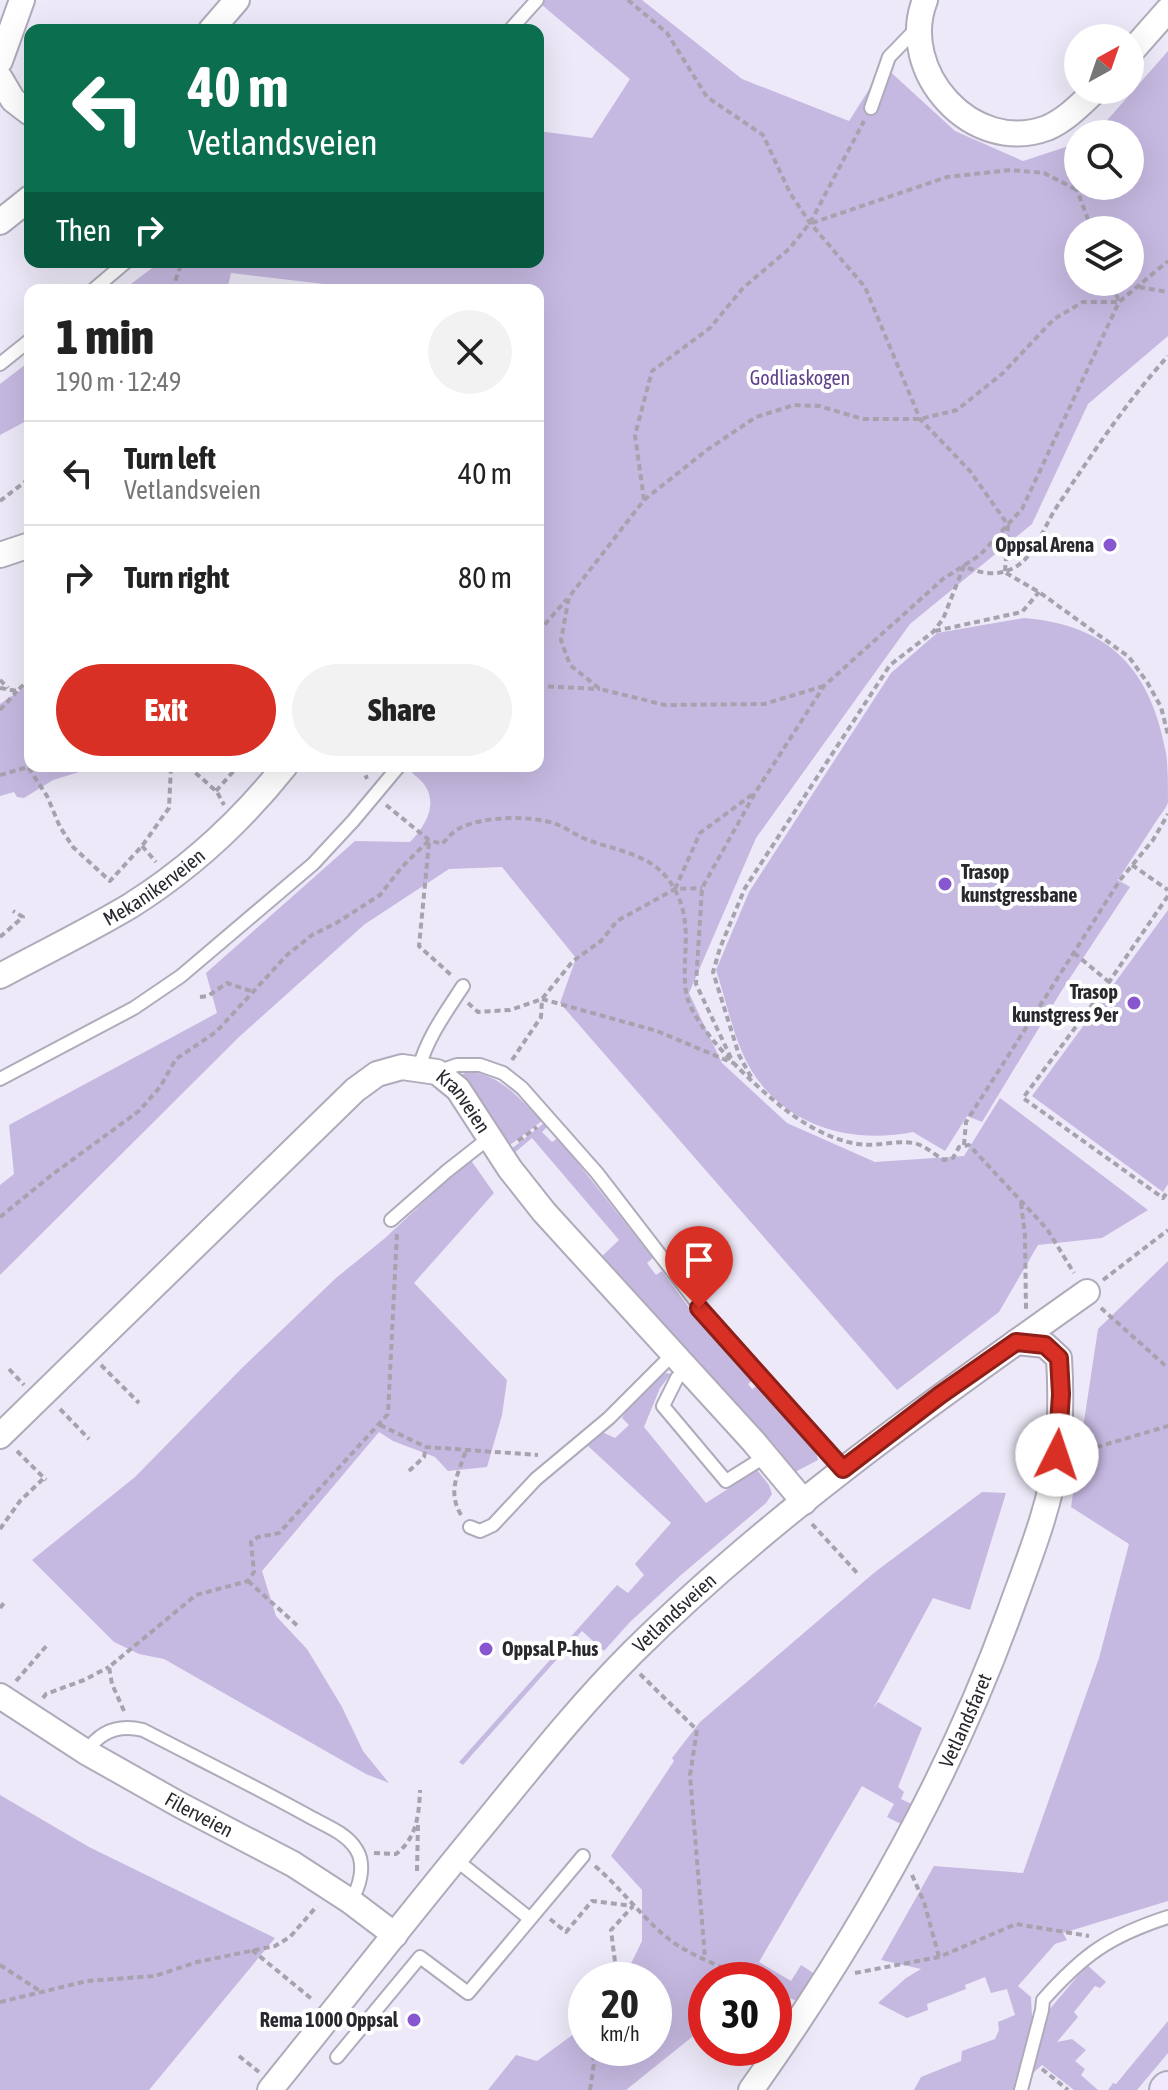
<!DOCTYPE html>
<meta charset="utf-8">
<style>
:root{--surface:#fff;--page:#f2f2f2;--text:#222;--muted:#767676;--line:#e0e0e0;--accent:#d93025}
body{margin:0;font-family:"Asap Condensed",sans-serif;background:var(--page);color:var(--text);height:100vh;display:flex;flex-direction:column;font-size:30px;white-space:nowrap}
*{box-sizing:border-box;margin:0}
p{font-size:26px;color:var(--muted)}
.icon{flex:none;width:44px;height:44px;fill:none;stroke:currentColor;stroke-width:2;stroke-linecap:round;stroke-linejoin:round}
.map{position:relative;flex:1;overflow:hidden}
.drawer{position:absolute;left:24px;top:284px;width:520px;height:488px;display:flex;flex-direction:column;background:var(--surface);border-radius:16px;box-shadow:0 8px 32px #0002}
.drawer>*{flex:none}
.top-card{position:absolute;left:24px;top:24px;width:520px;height:244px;border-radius:16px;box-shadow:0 8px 32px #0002;background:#0b6e4f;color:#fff;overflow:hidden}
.needle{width:52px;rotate:40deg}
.controls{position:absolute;left:1064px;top:24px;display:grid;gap:16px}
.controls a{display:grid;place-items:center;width:80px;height:80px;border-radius:50%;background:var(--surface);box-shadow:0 8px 32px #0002;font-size:40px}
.speed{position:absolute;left:568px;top:1962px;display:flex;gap:16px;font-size:40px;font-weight:700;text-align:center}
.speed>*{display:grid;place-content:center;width:104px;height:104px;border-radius:50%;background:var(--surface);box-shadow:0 8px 32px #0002;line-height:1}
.speed small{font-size:20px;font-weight:400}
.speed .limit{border:12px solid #d22;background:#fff;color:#111}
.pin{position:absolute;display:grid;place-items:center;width:68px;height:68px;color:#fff;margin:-82px -34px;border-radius:50% 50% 50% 0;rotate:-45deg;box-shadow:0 0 8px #0007}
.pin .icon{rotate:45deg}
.me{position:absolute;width:88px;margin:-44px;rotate:4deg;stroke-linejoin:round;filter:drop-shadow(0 0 6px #0008)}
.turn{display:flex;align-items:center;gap:28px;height:168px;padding:0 32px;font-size:36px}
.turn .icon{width:104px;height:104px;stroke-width:2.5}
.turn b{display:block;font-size:56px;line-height:68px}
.then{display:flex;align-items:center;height:76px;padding:0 32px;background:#0003;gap:16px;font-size:30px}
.round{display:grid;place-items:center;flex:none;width:84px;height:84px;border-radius:42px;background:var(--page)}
.headline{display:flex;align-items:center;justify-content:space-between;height:136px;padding:0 32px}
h1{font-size:48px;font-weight:800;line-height:60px}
.cta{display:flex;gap:16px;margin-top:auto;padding:16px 32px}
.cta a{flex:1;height:92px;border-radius:48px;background:var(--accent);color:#fff;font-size:32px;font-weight:800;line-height:92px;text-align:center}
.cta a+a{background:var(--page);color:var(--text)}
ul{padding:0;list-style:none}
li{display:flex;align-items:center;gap:24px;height:104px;padding:0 32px;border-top:2px solid var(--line)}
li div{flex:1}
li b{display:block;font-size:30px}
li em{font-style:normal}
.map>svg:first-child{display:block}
.green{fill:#c6b9e1;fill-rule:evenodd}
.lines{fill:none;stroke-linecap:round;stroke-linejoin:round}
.service-casing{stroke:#b0abba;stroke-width:16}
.minor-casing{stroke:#b0abba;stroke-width:28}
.secondary-casing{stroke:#b0abba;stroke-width:38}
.path{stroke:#a6a2ae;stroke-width:4;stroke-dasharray:6 4;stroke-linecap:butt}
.service{stroke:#fff;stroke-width:12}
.minor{stroke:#fff;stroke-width:24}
.secondary{stroke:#f1eafe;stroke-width:34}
.route-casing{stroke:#8d1f18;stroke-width:20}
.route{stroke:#d93025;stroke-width:14}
.poi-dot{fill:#8857d0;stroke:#fff;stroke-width:3}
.labels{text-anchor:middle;stroke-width:8;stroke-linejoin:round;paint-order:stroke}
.park-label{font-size:20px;fill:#5e418c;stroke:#fff}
.poi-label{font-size:20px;font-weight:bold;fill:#2a282e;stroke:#fff;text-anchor:end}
.street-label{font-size:20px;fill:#2a282e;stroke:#fff}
</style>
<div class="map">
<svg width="1168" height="2090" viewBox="0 0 1168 2090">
<rect width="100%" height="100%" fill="#ede9f8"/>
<g class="green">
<path d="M536 0H642L742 79 849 121 884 66 955 131 1023 161 1078 143V186H1130V134H1095L1168 51V336L1088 404 1032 524 910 624 756 838 689 993 722 1063 787 1123 875 1162 964 1156 1000 1098 1148 1210 1102 1238 1038 1245 999 1312 897 1390 560 1003 576 958 502 867 449 869 365 924 239 1037 0 1275V1185L14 1174 9 1125 217 1013 206 973 355 841 410 842C432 819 441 793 412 773L416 766H538V290H375L231 273 227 290H123L160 262H538V131L592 138 630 79ZM1078 230H1130V282H1078Z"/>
<path d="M30 361V419L0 435V384Z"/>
<path d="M1024 618C1110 625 1151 670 1166 753 1168 766 1168 789 1168 802 1166 809 1159 816 1155 823 1143 842 1130 861 1118 880L1130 887 1062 990 982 1122 967 1116 945 1151 913 1132C844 1146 772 1122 742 1052 731 1026 725 997 716 970L749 892 891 673 937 633Z"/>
<path d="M30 684V766H99L53 780 24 798 17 797 14 792 0 796V704Z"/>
<path d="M1168 910V1184L1163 1192 1032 1096Z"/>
<path d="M468 1071C503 1076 518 1098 542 1121L506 1148 460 1076Z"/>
<path d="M544 1123 548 1126 542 1132 552 1142 558 1138 653 1258 647 1263 656 1275 662 1271 692 1312 753 1380 748 1384 752 1389 757 1386 815 1449 818 1460 795 1472 600 1258 619 1240 532 1138 513 1154 510 1150Z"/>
<path d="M470 1159 494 1193 414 1283 507 1380 502 1415 487 1467 448 1471 435 1457 393 1441 379 1432 262 1571 276 1616 307 1649 342 1707 363 1751 389 1783 366 1774 164 1659 139 1654 114 1642 32 1560 135 1477 242 1368 336 1278 384 1239Z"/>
<path d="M1168 1261V1901L1063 1933 1067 1940 1055 1944 1018 1986 1031 1997 1033 2035 1044 2030 1048 2011 1087 1965 1106 1982 1100 1988 1095 1986 1074 2012 1078 2017 1057 2042 1072 2039 1086 2050 1075 2061 1085 2069 1081 2075 1098 2090H1074L1042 2065 1014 2090H914L921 2077 961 2061 962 2051 995 2039 999 2030 998 2022 1015 2015 1007 1989 991 1993 985 1977 965 1985 966 1989 927 2004 928 2010 907 2018 878 2003 906 1978 921 1969 881 1960 934 1866 1023 1873 1099 1658 1129 1544 1071 1507 1098 1329Z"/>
<path d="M666 1373 671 1374 660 1388 644 1427 706 1503 757 1470 769 1485 772 1494 766 1503 681 1575 630 1622 604 1651 582 1631 463 1765 459 1762 617 1585 628 1593 644 1575 635 1564 671 1523 587 1445 600 1431 615 1438 629 1425 622 1418C632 1401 647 1378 666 1373Z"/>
<path d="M982 1492 1006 1493 970 1610 933 1598 873 1709 878 1702 922 1728 898 1787 904 1792 901 1799 912 1804 901 1824 887 1817 894 1804 862 1786 759 1962 791 1981 801 1965 815 1974 797 2001 774 1992V1980H755L732 1965 731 1977 736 1980H706V2015L697 2033 626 2090H488L516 2055 537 2061 586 2025V2048H654V1980H623L642 1941V1890L611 1856 674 1761 672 1758 700 1722 875 1572Z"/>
<path d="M0 1795 89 1847 275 1938 149 2090H0Z"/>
<path d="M1168 2021V2053L1137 2090H1108L1113 2083 1116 2084Z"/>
</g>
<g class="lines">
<defs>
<g id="service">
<path d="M510 30 537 0"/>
<path d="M871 108 889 57 918 27"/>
<path d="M93 290 126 262"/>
<path d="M0 364 30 340"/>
<path d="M419 1068C427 1038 446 1012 463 986"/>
<path d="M437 1072 457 1065H480L503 1073 522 1088 597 1173 718 1330 843 1469"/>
<path d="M0 1079 134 1008 181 976 313 864 353 821 399 766"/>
<path d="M391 1220 447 1171 489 1138"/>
<path d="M687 1370 677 1378 663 1406 726 1481 766 1456"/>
<path d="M470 1527 480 1531 493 1525 536 1479 609 1418 673 1354"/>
<path d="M86 1752C100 1731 119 1724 143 1730 199 1759 256 1787 312 1818 327 1826 347 1834 356 1849 366 1864 360 1888 350 1901"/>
<path d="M455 1859 529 1918"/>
<path d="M337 2057 420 1957 468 1993 583 1856"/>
<path d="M1021 2090 1042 2010 1043 2000C1083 1955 1109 1936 1168 1917"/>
</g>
<g id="minor">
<path d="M925 0C897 71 972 156 1047 128 1066 120 1081 104 1096 90"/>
<path d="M211 30 237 0"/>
<path d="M1130 53 1168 10"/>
<path d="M0 61 22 0"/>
<path d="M0 78 13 100 30 113"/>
<path d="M0 222 30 198"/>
<path d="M0 555 30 545"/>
<path id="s1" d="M0 976C43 953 88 931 130 906 189 869 242 820 285 766"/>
<path id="s2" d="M0 1436 355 1090 377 1074 402 1067 437 1072 458 1089 510 1169 544 1212 753 1441 804 1502"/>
<path id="s3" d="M0 1696 86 1752 180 1805 293 1864 350 1901 395 1935"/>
<path id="s4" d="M270 2090C337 2007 403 1923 471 1840 524 1776 574 1711 633 1652 770 1516 930 1403 1087 1292"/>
<path id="s5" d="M751 2090C856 1942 948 1783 1010 1611 1028 1561 1050 1508 1057 1455 1061 1422 1061 1390 1059 1358L1045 1345 1016 1342"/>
</g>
<path id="secondary" d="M1167 2090 1168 2089"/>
</defs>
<use href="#service" class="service-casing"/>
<use href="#minor" class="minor-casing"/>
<use href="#secondary" class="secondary-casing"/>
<g class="path">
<path d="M628 0 667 33 707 97 763 135 790 193 810 223 865 287 920 419 970 471 1008 525 1005 572"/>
<path d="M1090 134 1092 124"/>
<path d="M1078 186 1077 190 1092 230"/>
<path d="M812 223 947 177 1011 170 1044 173 1077 190"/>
<path d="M1139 287 1168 292"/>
<path d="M172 290 182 262"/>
<path d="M644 500 635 435 652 371 710 328 743 288 789 249 810 223 864 121"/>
<path d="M0 501 30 478"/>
<path d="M1006 573 1039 592 1129 657 1147 682 1161 707 1168 735"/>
<path d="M935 631 1022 612 1039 592"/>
<path d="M538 632 567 599"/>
<path d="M0 680 8 688"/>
<path d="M538 686 600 689"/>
<path d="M824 686 764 704 665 705 600 689 570 665 561 640 569 597 644 500 707 450 756 417 794 405 819 406 863 419H920L957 410 1003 373 1054 319 1083 302H1119L1112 282"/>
<path d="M0 688 17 691 30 679"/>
<path d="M0 710 17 691"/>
<path d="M188 766 217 792 224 805"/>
<path d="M362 766 367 779"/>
<path d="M0 775 28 767 47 796 60 827 73 847 110 881 142 846 169 808 171 766"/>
<path d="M216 791 238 766"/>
<path d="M386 805 429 840 442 844C448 838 453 831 460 828 482 816 532 815 556 824 567 828 577 836 588 840 621 852 657 855 675 890 694 925 681 958 686 992 691 1027 754 1085 782 1107 803 1124 831 1140 858 1144 877 1147 895 1140 913 1143 923 1144 935 1155 944 1160L953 1158 959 1147 969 1145 1047 1229 1074 1273"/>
<path d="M429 843 419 946 451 975"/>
<path d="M142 846 156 862"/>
<path d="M1132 865 1168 890"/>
<path d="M675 889 700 833 753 794"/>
<path d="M1168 896 1109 982 1023 1098 1163 1198 1168 1191"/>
<path d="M0 937 23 917 13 911"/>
<path d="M1074 953 1109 982"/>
<path d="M200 997 208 996 227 983 254 992"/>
<path d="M542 999 657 1031 733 1063"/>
<path d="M468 1003 478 1012 510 1010 542 999 573 961 601 941 617 921 675 889 702 888"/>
<path d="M731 1058 696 984 702 888 755 793 824 686 943 579 980 555 1022 509 1119 302 1168 261"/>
<path d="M512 1060 541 1017 542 999"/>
<path d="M751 1077 739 1055 713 972 720 948 745 888 890 665 933 632 943 619 964 566C981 574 999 577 1017 566 1036 554 1045 524 1058 505 1092 454 1127 401 1168 356"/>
<path d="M518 1141 537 1127"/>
<path d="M964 1145 966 1122 1120 880 1153 840 1168 814"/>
<path d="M1021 1203 1025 1235 1026 1310"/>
<path d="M0 1217 53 1174 139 1111 160 1087 176 1059 216 1032 287 955 312 935 338 922 380 895 401 868 429 840"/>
<path d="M1103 1280 1168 1230"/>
<path d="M1101 1308 1168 1368"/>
<path d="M101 1365 139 1403"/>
<path d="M9 1369 24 1385"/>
<path d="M60 1409 89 1439"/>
<path d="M380 1425 426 1447 538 1455"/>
<path d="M17 1451 46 1480"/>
<path d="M1077 1453 1168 1426"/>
<path d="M409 1471 424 1457 426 1447"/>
<path d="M461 1515C447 1491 458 1475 466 1450"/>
<path d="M812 1524 859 1575"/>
<path d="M0 1529 20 1501 44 1478"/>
<path d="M248 1581 300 1628"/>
<path d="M0 1608 4 1603"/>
<path d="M640 1674 697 1730 690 1775 705 1958"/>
<path d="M16 1681 48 1644"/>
<path d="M43 1698 46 1694 84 1680 109 1667"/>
<path d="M124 1711 112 1684 109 1667 196 1595 248 1581 254 1572 251 1542 258 1537 279 1533 388 1414 397 1233"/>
<path d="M374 1853 396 1854C417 1838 419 1814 420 1790"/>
<path d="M595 1866C622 1889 642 1918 670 1940 692 1957 723 1966 748 1980"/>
<path d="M417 1871 418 1824"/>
<path d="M912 1875 924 1902 939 1957"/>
<path d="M550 1919 566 1932 592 1901 633 1906"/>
<path d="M252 1950 313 2000"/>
<path d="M0 1965 40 1991"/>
<path d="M855 1973 939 1957 1016 1924 1089 1936"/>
<path d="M608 1980 615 1962 611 1930 633 1906"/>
<path d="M774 1997 786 2003"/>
<path d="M0 2002 87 1981 155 1976 197 1962 275 1946 290 1937 317 1906"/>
<path d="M274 2014 294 2029"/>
<path d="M239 2056 259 2072"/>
<path d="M1042 2069 1068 2090"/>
<path d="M590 2090 594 2063 592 2048"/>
</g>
<use href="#service" class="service"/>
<use href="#minor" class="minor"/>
<use href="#secondary" class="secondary"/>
</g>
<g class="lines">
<defs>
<path id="route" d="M699 1308 843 1469 940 1395 1016 1342 1045 1345 1059 1358 1061 1394 1057 1455"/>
</defs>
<use href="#route" class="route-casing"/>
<use href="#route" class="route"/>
</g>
<g class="poi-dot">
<circle cx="1110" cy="545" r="8"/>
<circle cx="945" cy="884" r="8"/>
<circle cx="1134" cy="1003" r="8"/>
<circle cx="486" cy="1649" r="8"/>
<circle cx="414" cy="2020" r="8"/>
</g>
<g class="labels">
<g class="park-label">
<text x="800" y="385">Godliaskogen</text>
</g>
<g class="poi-label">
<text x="1094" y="552">Oppsal Arena</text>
<text x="961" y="879" text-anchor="start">Trasop<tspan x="961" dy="23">kunstgressbane</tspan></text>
<text x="1118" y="999">Trasop<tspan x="1118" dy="23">kunstgress 9er</tspan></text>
<text x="502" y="1656" text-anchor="start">Oppsal P-hus</text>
<text x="398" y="2027">Rema 1000 Oppsal</text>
</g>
<g class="street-label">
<text dy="7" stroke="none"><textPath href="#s1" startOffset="178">Mekanikerveien</textPath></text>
<text dy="7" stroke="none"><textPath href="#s2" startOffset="624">Kranveien</textPath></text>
<text dy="7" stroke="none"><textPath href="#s4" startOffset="626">Vetlandsveien</textPath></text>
<text dy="7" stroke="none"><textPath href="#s5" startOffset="428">Vetlandsfaret</textPath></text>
<text dy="7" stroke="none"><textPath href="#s3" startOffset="232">Filerveien</textPath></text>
</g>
</g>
</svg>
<div class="controls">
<a><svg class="needle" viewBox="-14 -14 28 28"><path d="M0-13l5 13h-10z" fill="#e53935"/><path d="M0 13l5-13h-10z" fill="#767676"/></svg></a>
<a><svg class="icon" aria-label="search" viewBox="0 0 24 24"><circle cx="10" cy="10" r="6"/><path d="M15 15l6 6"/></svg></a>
<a><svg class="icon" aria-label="layers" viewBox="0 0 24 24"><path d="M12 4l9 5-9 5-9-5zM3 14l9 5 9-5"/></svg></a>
</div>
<div class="speed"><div>20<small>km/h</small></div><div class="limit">30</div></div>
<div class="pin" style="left:699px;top:1308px;background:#d93025"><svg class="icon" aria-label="arrive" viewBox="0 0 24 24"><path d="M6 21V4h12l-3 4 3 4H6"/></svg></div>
<svg class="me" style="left:1057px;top:1455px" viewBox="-20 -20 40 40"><circle r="19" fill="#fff"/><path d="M0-13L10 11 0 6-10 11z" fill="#d93025"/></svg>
<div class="top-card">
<div class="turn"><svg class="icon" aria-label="left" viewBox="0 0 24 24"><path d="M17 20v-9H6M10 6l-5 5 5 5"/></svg><div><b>40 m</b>Vetlandsveien</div></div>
<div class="then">Then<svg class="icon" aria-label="right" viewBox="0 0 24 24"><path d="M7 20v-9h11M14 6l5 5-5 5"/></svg></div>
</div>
<section class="drawer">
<div class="headline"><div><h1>1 min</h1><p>190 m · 12:49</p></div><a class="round"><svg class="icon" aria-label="close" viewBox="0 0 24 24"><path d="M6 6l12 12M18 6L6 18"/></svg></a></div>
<ul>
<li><svg class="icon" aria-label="left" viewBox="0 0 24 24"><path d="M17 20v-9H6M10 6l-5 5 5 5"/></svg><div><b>Turn left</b><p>Vetlandsveien</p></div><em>40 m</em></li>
<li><svg class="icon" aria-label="right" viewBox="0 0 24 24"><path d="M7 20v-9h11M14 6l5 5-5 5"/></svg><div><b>Turn right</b></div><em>80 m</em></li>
</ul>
<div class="cta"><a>Exit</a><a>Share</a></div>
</section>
</div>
